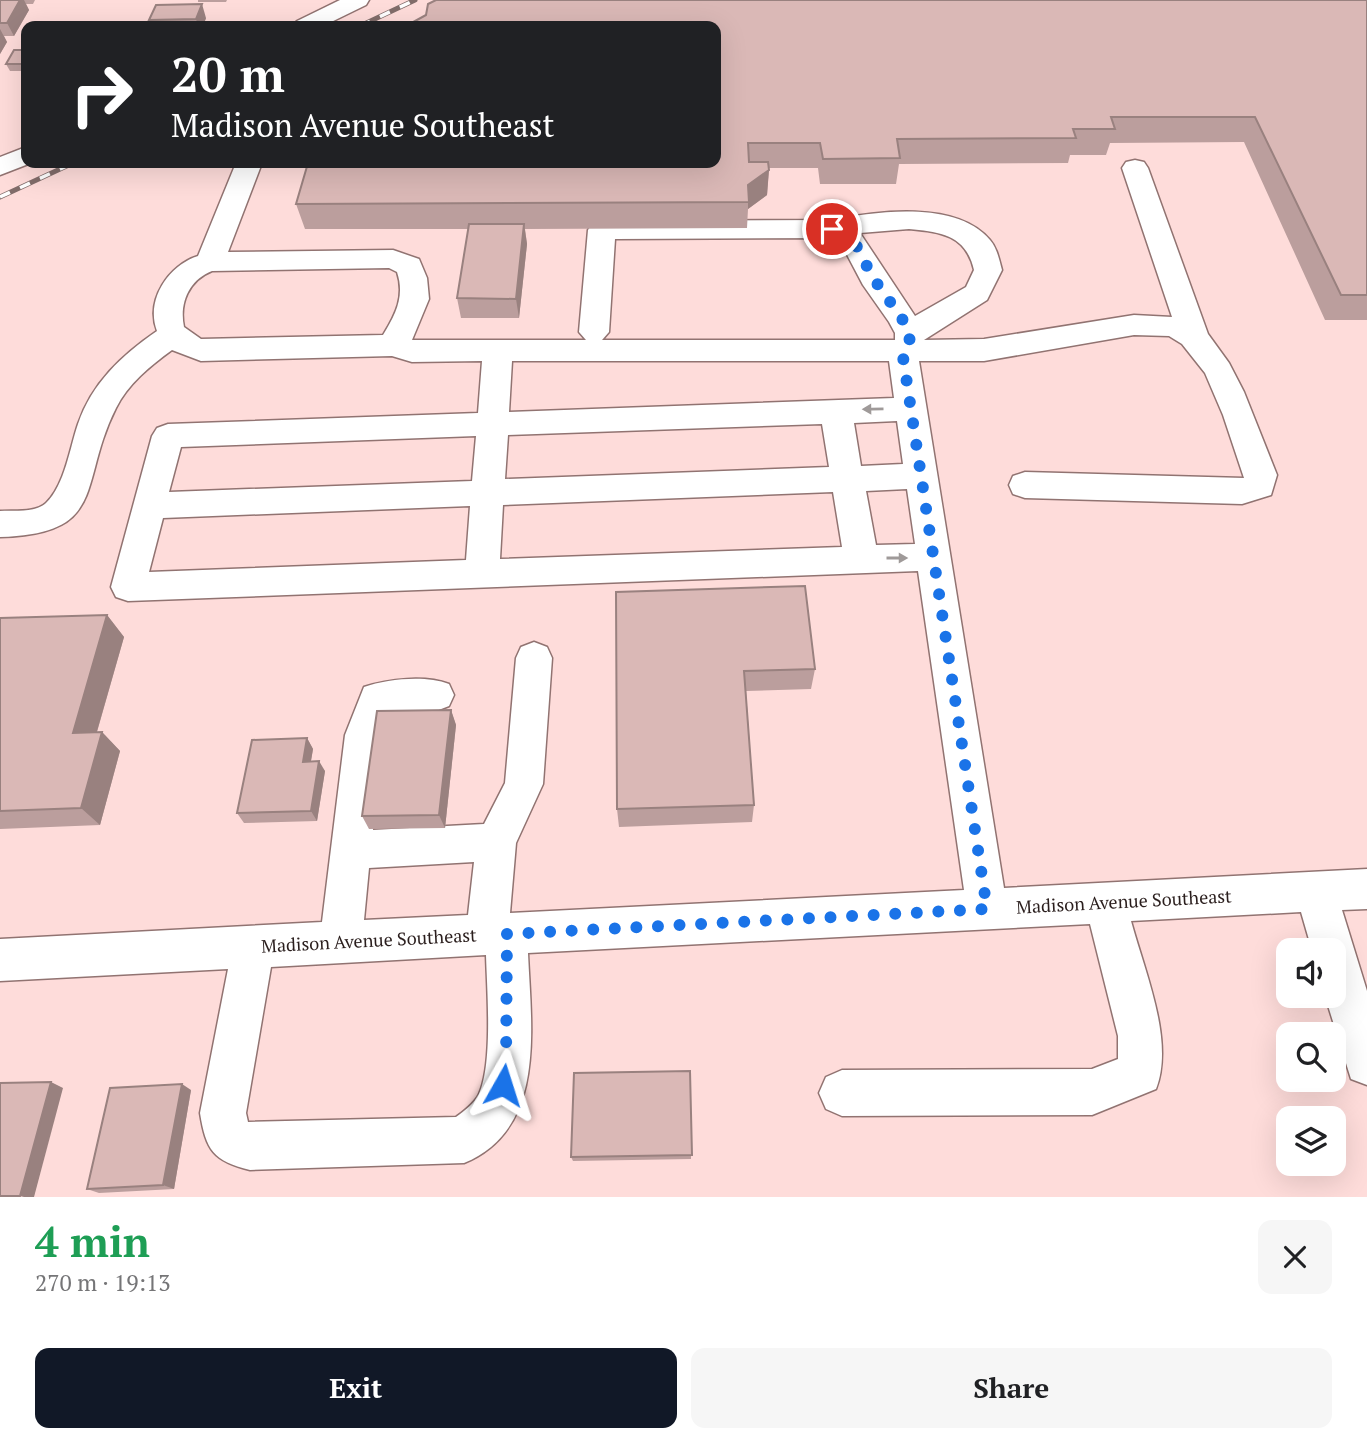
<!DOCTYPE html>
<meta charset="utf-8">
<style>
:root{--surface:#fff;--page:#f6f6f6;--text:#202124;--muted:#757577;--accent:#111827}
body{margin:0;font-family:"PT Serif",serif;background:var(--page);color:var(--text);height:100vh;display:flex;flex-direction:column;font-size:26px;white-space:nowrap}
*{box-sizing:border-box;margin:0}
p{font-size:23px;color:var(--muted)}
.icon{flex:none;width:38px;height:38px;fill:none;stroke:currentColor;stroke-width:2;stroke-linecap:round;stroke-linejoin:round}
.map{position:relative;height:1197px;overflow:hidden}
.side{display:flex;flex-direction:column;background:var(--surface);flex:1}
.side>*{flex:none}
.top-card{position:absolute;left:21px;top:21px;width:700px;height:147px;border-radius:14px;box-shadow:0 7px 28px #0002;background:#202124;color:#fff;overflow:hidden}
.controls{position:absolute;left:1276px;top:938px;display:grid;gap:14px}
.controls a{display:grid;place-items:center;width:70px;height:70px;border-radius:14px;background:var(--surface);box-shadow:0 7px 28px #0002;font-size:35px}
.pin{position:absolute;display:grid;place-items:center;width:60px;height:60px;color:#fff;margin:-30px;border:4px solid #fff;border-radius:50%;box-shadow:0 2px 7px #0007}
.me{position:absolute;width:77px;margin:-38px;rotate:6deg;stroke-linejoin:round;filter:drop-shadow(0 0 5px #0008)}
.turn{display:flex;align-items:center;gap:24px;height:147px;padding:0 35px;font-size:32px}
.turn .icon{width:91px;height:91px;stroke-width:2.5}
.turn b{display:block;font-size:49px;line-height:60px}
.round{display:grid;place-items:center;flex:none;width:74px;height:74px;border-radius:14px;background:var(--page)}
.overview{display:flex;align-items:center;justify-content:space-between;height:119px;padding:0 35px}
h1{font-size:42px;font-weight:700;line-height:52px;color:#1e9e55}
.cta{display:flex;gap:14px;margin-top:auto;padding:14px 35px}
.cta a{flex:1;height:80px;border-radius:14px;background:var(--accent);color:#fff;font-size:28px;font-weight:700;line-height:80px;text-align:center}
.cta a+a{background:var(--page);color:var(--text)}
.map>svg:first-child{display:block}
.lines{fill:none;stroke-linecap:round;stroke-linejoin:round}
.minor-casing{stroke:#917371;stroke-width:3}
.minor{fill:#fff;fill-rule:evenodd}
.rail-casing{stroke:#816c6a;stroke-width:5}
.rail{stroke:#fff;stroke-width:3.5;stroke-dasharray:11;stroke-linecap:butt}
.wall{fill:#bb9e9d}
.shaded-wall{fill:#99817f}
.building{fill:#dab8b6;stroke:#99817f;stroke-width:2}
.oneway{fill:#9f9a99}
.route{stroke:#1a73e8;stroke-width:12;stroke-dasharray:0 21.6}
.labels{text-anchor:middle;stroke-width:5;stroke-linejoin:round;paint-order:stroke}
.street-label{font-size:18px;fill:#2a1e1d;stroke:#fff}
</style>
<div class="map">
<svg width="1367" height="1197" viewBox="0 0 1367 1197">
<rect width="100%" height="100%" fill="#fedcda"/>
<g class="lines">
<defs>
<g id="minor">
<path d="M340 0H369L366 5 323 26H293L297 21Z"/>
<path d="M26 147V163H31L0 175V157Z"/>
<path d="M1135 160 1144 162 1148 168 1208 334 1229 363 1244 392 1277 475 1271 495 1242 504 1025 498 1013 494 1009 485 1013 476 1025 472 1244 478 1223 415 1205 373 1182 344 1169 336 1134 335 984 361H919L1004 888 1367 869V909L1342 910 1367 991V1085L1351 1079 1325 996H1334V950H1312L1301 912 1131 921C1144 970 1175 1041 1156 1089L1092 1115 842 1116 826 1109 819 1093 826 1077 842 1070 1092 1069 1118 1059V1036L1090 924 528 953C531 1027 547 1129 464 1163L250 1170C213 1161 206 1150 200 1113L228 969 0 981V939L322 922 345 735 364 687C388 679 425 675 449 684L454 695 449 706 436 711 390 714 383 735 373 830 484 824 505 783 516 658 521 647 534 642 547 647 552 658 543 784 516 843 510 913 964 890 918 571 128 601 116 597 111 587 152 436 157 428 168 424 478 413 482 361 412 362 392 356 201 361 172 350C150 366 128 384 116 408 78 483 109 534 0 537V511C15 510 35 513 46 503 65 485 70 447 78 424 92 383 122 355 157 331 145 300 169 265 198 256L236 163H262L228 252 393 250 419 259 427 278 429 299 412 340H586L579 332 588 230 592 224 602 221 832 220C876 211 957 200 990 240 997 248 999 259 1002 270L987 300 924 340 984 339 1134 315 1172 317 1122 168 1126 162ZM909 229C941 232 966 235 974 270L966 287 915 316 860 233ZM831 238 844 249 863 285 889 322 895 333V340H602L609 332 615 239ZM389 268 397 272C405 296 396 314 383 335L201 339 184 327C179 303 189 280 212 271ZM512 361H889L894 398 509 412ZM897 421 903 464 861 466 854 423ZM822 424 829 467 505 479 508 435ZM476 436 472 481 169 492 181 447ZM907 489 915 544 876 545 866 491ZM833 492 842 547 500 559 503 505ZM470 506 466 560 149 572 163 518ZM474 862 468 915 364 920 369 868ZM486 955C487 990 493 1063 479 1094 475 1103 464 1111 456 1117L248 1122 246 1113 271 967Z"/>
</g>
</defs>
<use href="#minor" class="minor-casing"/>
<use href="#minor" class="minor"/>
<defs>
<g id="rail">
<path d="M360 26 415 0"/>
<path d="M0 197 73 163"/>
</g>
</defs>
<use href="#rail" class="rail-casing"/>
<use href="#rail" class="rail"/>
</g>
<g class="wall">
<path d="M0 0H35L33 4H26L29 10 14 36H4L7 42 0 54Z"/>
<path d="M198 0H227L226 2H198Z"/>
<path d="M1367 0V320H1325L1244 142 1110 143 1106 155H1070L1068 163 899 164 896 184H820L818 168H769L767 195 748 209 747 228 525 229 527 244 519 318H461L457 298 468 229H305L296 204 716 26Z"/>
<path d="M206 18 203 26H152L149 20Z"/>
<path d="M26 50V71H10L6 64Z"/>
<path d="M616 592 815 669 811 689 746 691 754 805 752 822 619 827 617 809Z"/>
<path d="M107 615 124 637 97 732H102L120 751 100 825 0 829V618Z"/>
<path d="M451 710 456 725 445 828 369 829 362 816Z"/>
<path d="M307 738 313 749 311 761 325 771 317 821 244 823 237 813Z"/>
<path d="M690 1071 691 1159 573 1161 571 1157Z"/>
<path d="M191 1090 174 1189 99 1193 87 1189Z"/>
</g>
<g class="shaded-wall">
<path d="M20 0H24L29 10 14 36 7 23Z"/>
<path d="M202 4 206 18 203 26H198L196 19Z"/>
<path d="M0 29 7 42 0 54Z"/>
<path d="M769 170 767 195 748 209V185Z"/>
<path d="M524 224 527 244 519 318 516 299Z"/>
<path d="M107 615 124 637 91 752 73 733Z"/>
<path d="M451 710 456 725 445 828 439 815Z"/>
<path d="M102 732 120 751 100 825 81 808Z"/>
<path d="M307 738 313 749 309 772 303 762Z"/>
<path d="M319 761 325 771 317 821 311 811Z"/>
<path d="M51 1082 63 1088 34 1197H24L20 1196Z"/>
<path d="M182 1084 191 1090 174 1189 163 1185Z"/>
</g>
<g class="building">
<path d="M0 0H20L7 23H0Z"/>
<path d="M436 0H1367V295H1341L1255 117H1111L1115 129H1073L1076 138 897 139 900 158 823 159 820 143H748L749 162H768L769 170 748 185 749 202 296 204 308 163H716V26H406L426 15 428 4Z"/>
<path d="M202 4 196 19 149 20 156 5Z"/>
<path d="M14 50H26V64H6Z"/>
<path d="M469 224H524L516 299 457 298Z"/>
<path d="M805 586 815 669 744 671 754 805 617 809 616 592Z"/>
<path d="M107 615 73 733 102 732 81 808 0 811V618Z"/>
<path d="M451 710 439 815 362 816 377 711Z"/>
<path d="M307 738 303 762 319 761 311 811 237 813 252 740Z"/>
<path d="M690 1071 692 1155 571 1157 574 1073Z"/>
<path d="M51 1082 20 1196H0V1083Z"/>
<path d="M182 1084 163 1185 87 1189 110 1088Z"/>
</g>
<defs><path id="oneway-solid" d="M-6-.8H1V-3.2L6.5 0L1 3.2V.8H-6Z" transform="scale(1.75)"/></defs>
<g class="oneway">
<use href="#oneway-solid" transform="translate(873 409) rotate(179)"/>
<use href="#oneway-solid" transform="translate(897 558)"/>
</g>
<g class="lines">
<path class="route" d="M503 1085 506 1067 507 934 987 909 903 357 909 346 910 333 901 317 873 278 856 245 845 233 832 229"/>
</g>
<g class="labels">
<g class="street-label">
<text transform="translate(1124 902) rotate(-3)" y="6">Madison Avenue Southeast</text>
<text transform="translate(369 941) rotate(-3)" y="6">Madison Avenue Southeast</text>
</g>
</g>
</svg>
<div class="controls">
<a><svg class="icon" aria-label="sound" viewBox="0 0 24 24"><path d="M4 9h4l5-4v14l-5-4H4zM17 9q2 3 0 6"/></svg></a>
<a><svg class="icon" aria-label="search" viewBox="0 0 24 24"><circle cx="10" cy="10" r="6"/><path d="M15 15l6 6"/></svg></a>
<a><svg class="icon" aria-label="layers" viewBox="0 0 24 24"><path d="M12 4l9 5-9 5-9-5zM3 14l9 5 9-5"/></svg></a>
</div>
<div class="pin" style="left:832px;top:229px;background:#d93025"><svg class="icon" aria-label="arrive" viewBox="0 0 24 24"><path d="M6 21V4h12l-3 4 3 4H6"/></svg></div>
<svg class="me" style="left:503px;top:1085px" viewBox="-20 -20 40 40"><path d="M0-17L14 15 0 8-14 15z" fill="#1a73e8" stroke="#fff" stroke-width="4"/></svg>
<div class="top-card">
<div class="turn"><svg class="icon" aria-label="right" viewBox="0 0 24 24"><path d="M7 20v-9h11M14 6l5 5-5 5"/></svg><div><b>20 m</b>Madison Avenue Southeast</div></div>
</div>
</div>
<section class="side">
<div class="overview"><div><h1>4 min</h1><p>270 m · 19:13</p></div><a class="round"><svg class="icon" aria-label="close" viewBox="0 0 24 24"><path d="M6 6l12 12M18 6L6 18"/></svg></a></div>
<div class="cta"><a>Exit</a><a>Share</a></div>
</section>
